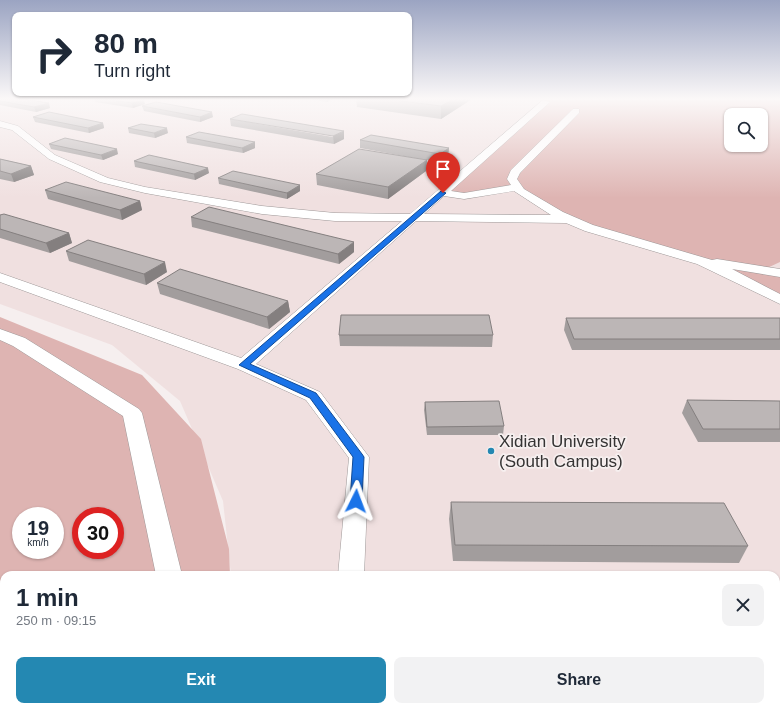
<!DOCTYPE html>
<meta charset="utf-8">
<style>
:root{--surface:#fff;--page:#f2f2f3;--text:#1f2937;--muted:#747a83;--accent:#2488b2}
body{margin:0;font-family:Arial,sans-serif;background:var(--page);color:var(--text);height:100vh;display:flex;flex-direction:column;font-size:15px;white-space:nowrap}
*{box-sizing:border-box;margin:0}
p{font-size:13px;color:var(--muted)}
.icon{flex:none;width:22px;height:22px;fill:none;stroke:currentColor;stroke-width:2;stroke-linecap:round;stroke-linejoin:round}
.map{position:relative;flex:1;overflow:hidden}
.panel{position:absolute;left:0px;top:571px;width:780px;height:140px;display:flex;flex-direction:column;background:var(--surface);border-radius:12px 12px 0 0;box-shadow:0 1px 3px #0004}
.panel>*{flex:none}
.hud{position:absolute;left:12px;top:12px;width:400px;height:84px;border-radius:8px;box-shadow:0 1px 3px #0004;background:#fff;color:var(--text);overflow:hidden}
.fabs{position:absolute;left:724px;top:108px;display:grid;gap:8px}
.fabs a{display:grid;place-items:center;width:44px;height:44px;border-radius:8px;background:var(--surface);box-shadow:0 1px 3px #0004;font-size:20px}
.speed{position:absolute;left:12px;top:507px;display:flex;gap:8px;font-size:20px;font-weight:700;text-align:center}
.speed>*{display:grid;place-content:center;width:52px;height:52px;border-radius:50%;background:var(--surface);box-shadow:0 1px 3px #0004;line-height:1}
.speed small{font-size:10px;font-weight:400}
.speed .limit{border:6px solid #d22;background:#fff;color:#111}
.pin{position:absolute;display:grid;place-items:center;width:34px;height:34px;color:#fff;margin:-41px -17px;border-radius:50% 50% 50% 0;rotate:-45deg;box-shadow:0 0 4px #0007}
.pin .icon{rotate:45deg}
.me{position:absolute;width:44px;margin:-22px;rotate:3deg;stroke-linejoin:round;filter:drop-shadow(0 0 3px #0008)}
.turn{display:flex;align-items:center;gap:14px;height:84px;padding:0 16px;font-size:18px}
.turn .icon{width:52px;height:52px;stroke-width:2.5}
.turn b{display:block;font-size:28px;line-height:34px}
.round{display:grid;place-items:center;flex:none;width:42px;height:42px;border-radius:8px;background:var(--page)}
.summary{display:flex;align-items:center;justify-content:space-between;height:68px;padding:0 16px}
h1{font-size:24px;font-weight:600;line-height:30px}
.action{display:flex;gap:8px;margin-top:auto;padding:8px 16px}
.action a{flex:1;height:46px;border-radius:8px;background:var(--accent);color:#fff;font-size:16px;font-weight:600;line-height:46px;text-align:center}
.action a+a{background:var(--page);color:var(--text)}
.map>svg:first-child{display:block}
.built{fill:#f0e0e0;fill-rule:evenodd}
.green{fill:#deb4b2;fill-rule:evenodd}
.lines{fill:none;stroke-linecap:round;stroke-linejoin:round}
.minor-casing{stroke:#9e9898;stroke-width:1}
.minor{fill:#fff;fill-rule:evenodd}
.wall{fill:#a29d9d}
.shaded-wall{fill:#847f7f}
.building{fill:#bcb6b6;stroke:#847f7f}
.route{fill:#1a73e8;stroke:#114b97}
.poi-dot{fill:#2488b2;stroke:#f6efef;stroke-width:1.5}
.labels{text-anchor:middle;stroke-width:3.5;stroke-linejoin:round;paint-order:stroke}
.near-poi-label{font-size:17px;fill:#353333;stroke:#f6efef;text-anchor:start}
</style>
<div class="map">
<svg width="780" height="711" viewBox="0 0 780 711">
<rect width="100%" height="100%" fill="#f6efef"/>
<path class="built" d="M0 99H780V711H233L234 707H776V575H231L223 501 180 401 112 345 0 304ZM731 115H761V145H731Z"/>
<g class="green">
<path d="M534 99H780V262L765 269 780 273V301L702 261 589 228 518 187 477 195 443 193 545 102ZM731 115H761V145H731Z"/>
<path d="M0 317 142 375 201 439 229 549 230 575H4V707H228L227 711H0ZM21 516H55V550H21ZM81 516H115V550H81Z"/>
</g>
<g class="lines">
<defs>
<g id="minor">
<path d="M543 100 550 102 451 191 464 193 511 185 507 179 511 170 573 109H579V113L520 173 517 179 524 189 563 212 593 225 712 260 717 259 780 269V277L732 269 780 294V304L697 264 585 231 566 223 416 221 256 364 320 392 369 457 364 575H338L349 458 306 400 238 369 0 282V273L241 358 402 221H335L262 214 145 193 100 182 49 159 12 130 0 127V121L18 126 55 155 108 178 145 187 262 206 335 213 410 214ZM514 191 551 215 424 214 444 196 464 199Z"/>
<path d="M0 329 25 338 139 409 142 413 182 575H156L123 416 13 346 0 340Z"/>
<path d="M141 707H171L170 711H140Z"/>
<path d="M329 707H359L358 711H328Z"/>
</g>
</defs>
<use href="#minor" class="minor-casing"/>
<use href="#minor" class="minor"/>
</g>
<g class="wall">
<path d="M0 99 50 108 36 112 0 105Z"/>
<path d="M94 99H139L145 104 133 108 95 102Z"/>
<path d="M308 99H333L327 102Z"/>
<path d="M356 99H472L441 119 357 107Z"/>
<path d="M142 106 213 117 200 122 144 111Z"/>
<path d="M33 117 103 123 104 128 89 133 35 122Z"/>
<path d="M230 119 344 139 334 144 231 126Z"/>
<path d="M128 128 168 133 155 138 129 133Z"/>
<path d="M186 137 255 142V148L243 153 187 143Z"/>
<path d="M360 140 449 148 448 156 439 162 427 160 426 171 388 199 317 185 316 174 425 160 360 148Z"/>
<path d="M49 144 118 154 103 160 51 149Z"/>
<path d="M0 159 31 166 34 175 14 182 0 179Z"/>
<path d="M134 161 209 173 195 180 135 167Z"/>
<path d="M218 178 300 185V191L287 199 219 184Z"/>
<path d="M45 190 140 201 142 210 122 220 48 199Z"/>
<path d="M0 215 69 233 72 243 50 253 0 238Z"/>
<path d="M191 217 354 252 339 264 192 227Z"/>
<path d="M66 251 167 272 146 285 69 261Z"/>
<path d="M157 283 288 301 290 312 269 329 160 294Z"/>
<path d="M566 318H780V350H572L564 330Z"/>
<path d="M339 335H493L492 347 340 346Z"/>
<path d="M687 400 780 401V442H698L682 413Z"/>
<path d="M425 402 504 426 503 435H427L424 410Z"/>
<path d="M451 502 748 546 739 563 453 561 449 519Z"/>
<path d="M435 707H724L725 711H435Z"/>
</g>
<g class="shaded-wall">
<path d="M327 99H333L327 102Z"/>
<path d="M454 99H472L441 119V106Z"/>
<path d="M144 100 145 104 133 108 132 103Z"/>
<path d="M49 103 50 108 36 112 34 107Z"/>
<path d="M212 112 213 117 200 122V117Z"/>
<path d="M103 123 104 128 89 133 88 128Z"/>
<path d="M167 128 168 133 155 138 154 133Z"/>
<path d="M344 131V139L334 144 333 136Z"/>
<path d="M255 142V148L243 153 242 148Z"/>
<path d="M449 148 448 156 439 162 440 154Z"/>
<path d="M117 149 118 154 103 160 101 155Z"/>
<path d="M427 160 426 171 388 199V187Z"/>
<path d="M31 166 34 175 14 182 11 174Z"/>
<path d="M208 168 209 173 195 180 194 174Z"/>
<path d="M300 185V191L287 199V193Z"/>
<path d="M140 201 142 210 122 220 120 210Z"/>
<path d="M69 233 72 243 50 253 46 243Z"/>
<path d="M354 242V252L339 264 338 254Z"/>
<path d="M165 262 167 272 146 285 144 274Z"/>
<path d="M288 301 290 312 269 329 267 317Z"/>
</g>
<g class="building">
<path d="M0 99H23L49 103 34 107 0 101Z"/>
<path d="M103 99H139L144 100 132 103Z"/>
<path d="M386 99H454L441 106Z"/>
<path d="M156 102 212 112 200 117 142 106Z"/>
<path d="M49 112 103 123 88 128 33 117Z"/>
<path d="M242 114 344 131 333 136 230 119Z"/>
<path d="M141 124 167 128 154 133 128 128Z"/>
<path d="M199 132 255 142 242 148 186 137Z"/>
<path d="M371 135 449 148 440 154 360 140Z"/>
<path d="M65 138 117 149 101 155 49 144Z"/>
<path d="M359 149 427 160 388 187 316 174Z"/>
<path d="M149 155 208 168 194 174 134 161Z"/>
<path d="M0 159 31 166 11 174 0 171Z"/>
<path d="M233 171 300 185 287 193 218 178Z"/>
<path d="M66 182 140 201 120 210 45 190Z"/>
<path d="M209 207 354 242 338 254 191 217Z"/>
<path d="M4 214 69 233 46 243 0 229V215Z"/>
<path d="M88 240 165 262 144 274 66 251Z"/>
<path d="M180 269 288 301 267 317 157 283Z"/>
<path d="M341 315H489L493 335H339Z"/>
<path d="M566 318H780V339H574Z"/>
<path d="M687 400 780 401V429H703Z"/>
<path d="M499 401 504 426 427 427 425 402Z"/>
<path d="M451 502 724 503 748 546 455 545Z"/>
<path d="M437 707H724L725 711H437Z"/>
</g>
<linearGradient id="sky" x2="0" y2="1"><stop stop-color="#9ba4c2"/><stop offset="0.5" stop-color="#fbf8f8"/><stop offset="1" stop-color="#fbf8f8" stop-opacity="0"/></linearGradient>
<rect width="780" height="198" fill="url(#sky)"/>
<path class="route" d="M441 191 446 193 250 364 316 393 362 454 364 457 362 501 360 504H352L350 501 353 457 310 398 239 365Z"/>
<circle class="poi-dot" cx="491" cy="451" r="4"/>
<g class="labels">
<g class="near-poi-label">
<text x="499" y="447">Xidian University<tspan x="499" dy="20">(South Campus)</tspan></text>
</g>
</g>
</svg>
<div class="fabs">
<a><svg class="icon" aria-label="search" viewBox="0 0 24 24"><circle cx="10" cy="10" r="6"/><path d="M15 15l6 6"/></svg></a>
</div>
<div class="speed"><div>19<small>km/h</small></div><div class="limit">30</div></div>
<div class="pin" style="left:443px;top:193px;background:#d93025"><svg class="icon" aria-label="arrive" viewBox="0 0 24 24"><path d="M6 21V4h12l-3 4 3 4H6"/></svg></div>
<svg class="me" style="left:356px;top:501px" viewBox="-20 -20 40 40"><path d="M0-17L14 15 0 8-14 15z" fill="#1a73e8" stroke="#fff" stroke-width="4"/></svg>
<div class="hud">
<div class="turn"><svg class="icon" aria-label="right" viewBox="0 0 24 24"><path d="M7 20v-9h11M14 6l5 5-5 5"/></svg><div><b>80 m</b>Turn right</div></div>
</div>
<section class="panel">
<div class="summary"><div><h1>1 min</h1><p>250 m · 09:15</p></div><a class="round"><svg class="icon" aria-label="close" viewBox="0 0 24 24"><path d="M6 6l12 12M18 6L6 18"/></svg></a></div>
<div class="action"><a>Exit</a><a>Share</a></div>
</section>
</div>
